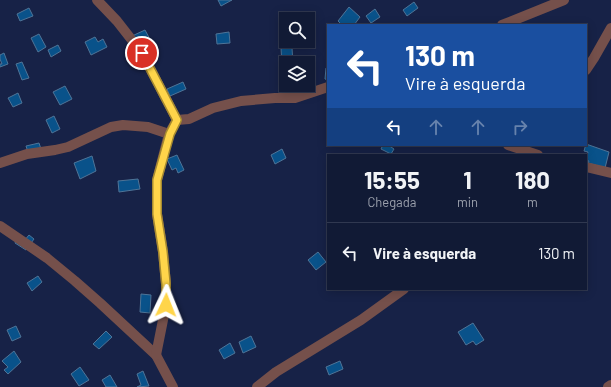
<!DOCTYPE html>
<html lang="pt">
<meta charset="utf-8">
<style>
:root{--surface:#111a35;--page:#1e2741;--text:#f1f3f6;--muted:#9ca1ad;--line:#303850}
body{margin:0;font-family:Barlow,sans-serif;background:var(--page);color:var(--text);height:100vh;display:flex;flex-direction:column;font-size:15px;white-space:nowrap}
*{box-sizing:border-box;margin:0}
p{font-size:13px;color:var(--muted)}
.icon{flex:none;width:22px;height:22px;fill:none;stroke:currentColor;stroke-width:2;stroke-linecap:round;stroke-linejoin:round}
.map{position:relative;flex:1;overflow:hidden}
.sheet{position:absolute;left:327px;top:154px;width:260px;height:136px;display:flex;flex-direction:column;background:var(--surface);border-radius:0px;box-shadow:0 2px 10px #0003,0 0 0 1px var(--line)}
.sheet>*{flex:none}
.hud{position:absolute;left:327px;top:24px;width:260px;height:122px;border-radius:0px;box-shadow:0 2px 10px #0003,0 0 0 1px var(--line);background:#1a4fa0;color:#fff;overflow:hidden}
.controls{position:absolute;left:279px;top:12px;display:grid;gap:8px}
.controls a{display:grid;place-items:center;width:36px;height:36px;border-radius:0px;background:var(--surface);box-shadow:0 2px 10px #0003,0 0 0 1px var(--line);font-size:20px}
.pin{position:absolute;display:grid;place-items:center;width:34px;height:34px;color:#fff;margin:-17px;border:2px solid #fff;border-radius:50%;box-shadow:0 1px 4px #0007}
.me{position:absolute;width:44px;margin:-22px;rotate:2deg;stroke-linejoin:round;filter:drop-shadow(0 0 3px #0008)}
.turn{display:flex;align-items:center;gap:14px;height:84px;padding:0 12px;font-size:18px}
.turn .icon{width:52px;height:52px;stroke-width:2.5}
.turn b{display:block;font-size:28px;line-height:34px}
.lanes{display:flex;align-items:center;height:38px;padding:0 12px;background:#0003;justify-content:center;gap:20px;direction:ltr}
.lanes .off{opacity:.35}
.eta{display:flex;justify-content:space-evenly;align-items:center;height:68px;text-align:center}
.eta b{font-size:24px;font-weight:700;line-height:28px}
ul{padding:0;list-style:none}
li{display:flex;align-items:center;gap:12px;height:60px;padding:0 12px;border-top:1px solid var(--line)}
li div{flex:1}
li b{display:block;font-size:15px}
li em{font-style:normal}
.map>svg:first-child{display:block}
.building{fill:#09528a;stroke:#4f7497}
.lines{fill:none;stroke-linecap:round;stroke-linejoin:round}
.street{stroke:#75504b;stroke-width:10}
.route-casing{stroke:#a68a30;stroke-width:10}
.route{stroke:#ffd54a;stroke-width:7}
</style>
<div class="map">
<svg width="611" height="387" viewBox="0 0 611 387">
<rect width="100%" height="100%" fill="#172247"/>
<g class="building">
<path d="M218 0H232L221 6Z"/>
<path d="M414 2 418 8 407 16 403 10Z"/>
<path d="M349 7 360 17 354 25H342L338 21Z"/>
<path d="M29 8 33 16 20 21 17 14Z"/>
<path d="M375 9 380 17 371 23 366 16Z"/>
<path d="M145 30 153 45 140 52 132 36Z"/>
<path d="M229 32 230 43 217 44 216 34Z"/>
<path d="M39 34 46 47 38 52 31 38Z"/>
<path d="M95 37 98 42 103 39 107 47 91 55 85 42Z"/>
<path d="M58 45 61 51 51 57 48 50Z"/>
<path d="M281 48H292L293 63H286V65H282Z"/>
<path d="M4 53 8 64 0 67V64H2L0 59V55Z"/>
<path d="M22 62 29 78 22 80 16 64Z"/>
<path d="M326 68H328V80L325 79Z"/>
<path d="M183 82 186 89 170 96 167 89Z"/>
<path d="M65 86 72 99 60 105 53 92Z"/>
<path d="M18 93 22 103 13 107 8 98Z"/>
<path d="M54 116 60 129 52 133 46 120Z"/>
<path d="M39 143 41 149 28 152 26 146Z"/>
<path d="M586 144 609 152 605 168 588 163 589 161 586 160 588 152 584 151Z"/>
<path d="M383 145H388L394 149 391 154 381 149Z"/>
<path d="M282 149 286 158 275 164 271 155Z"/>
<path d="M177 155 184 170 178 173 176 168 172 170 167 159Z"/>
<path d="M92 156 96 171 80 179 74 163Z"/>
<path d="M138 179 140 189 119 192 118 181Z"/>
<path d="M29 235 34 239 26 250 15 243 18 236 24 241Z"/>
<path d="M318 252 326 262 316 270 308 260Z"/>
<path d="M38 276 42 282 32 291 27 283Z"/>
<path d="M141 294 151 295 150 313 140 312Z"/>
<path d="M473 323 484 340 476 345 473 341 466 345 458 332Z"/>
<path d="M16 326 21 337 12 341 7 330Z"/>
<path d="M106 331 112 337 99 349 93 344Z"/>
<path d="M251 336 256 347 243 353 239 342Z"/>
<path d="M230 343 235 353 224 359 219 350Z"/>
<path d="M14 351 21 362 8 374 4 370 8 367 2 361Z"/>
<path d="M340 361 343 369 329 375 326 367Z"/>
<path d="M80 367 89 380 79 386 71 374Z"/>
<path d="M143 371 149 386 137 387 141 385 137 374Z"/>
<path d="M110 375 117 387H106L102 380Z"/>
</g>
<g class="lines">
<g class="street">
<path d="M97 0 117 21 142 53 177 120"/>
<path d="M502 25 564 0"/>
<path d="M586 70 594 58 611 28"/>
<path d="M177 120 189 119 213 108 241 101 275 98H295L328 87"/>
<path d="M508 145 538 155"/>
<path d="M0 163 27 154 55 150 68 147 111 127 123 125 148 127 169 134"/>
<path d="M586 167 611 173"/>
<path d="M0 226 47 258 75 281 100 303 156 355 173 387"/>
<path d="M156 355 166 305V284L163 252 157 214V180L169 134 177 120"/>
<path d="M257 387 276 372 361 320 404 289"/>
<path d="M608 387 611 385"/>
</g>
</g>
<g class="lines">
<defs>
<path id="route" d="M142 53 177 120 170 134 157 180V214L163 252 166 284V305"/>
</defs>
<use href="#route" class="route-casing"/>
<use href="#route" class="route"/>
</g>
</svg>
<div class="controls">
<a><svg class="icon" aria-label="search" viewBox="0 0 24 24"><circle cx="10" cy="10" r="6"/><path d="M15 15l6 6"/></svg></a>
<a><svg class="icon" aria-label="layers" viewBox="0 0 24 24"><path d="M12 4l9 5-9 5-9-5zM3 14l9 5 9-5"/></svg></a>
</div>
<div class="pin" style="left:142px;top:53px;background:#d93025"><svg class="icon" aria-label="arrive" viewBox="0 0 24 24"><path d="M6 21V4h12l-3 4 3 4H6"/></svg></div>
<svg class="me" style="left:166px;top:305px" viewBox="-20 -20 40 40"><path d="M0-17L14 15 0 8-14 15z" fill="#ffd54a" stroke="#fff" stroke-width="4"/></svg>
<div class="hud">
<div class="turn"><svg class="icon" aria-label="left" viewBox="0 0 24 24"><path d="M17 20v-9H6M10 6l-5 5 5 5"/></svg><div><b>130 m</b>Vire à esquerda</div></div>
<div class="lanes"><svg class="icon" aria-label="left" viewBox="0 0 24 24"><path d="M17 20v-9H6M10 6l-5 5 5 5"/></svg><svg class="icon off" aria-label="ahead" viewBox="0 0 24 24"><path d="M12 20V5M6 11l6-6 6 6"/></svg><svg class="icon off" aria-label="ahead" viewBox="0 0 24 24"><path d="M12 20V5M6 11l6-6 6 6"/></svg><svg class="icon off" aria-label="right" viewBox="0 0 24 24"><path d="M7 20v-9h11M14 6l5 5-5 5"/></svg></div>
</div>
<section class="sheet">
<div class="eta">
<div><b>15:55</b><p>Chegada</p></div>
<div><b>1</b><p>min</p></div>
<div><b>180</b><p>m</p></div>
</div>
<ul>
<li><svg class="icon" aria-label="left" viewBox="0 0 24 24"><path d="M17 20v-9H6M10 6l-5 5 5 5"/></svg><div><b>Vire à esquerda</b></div><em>130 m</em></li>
</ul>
</section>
</div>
